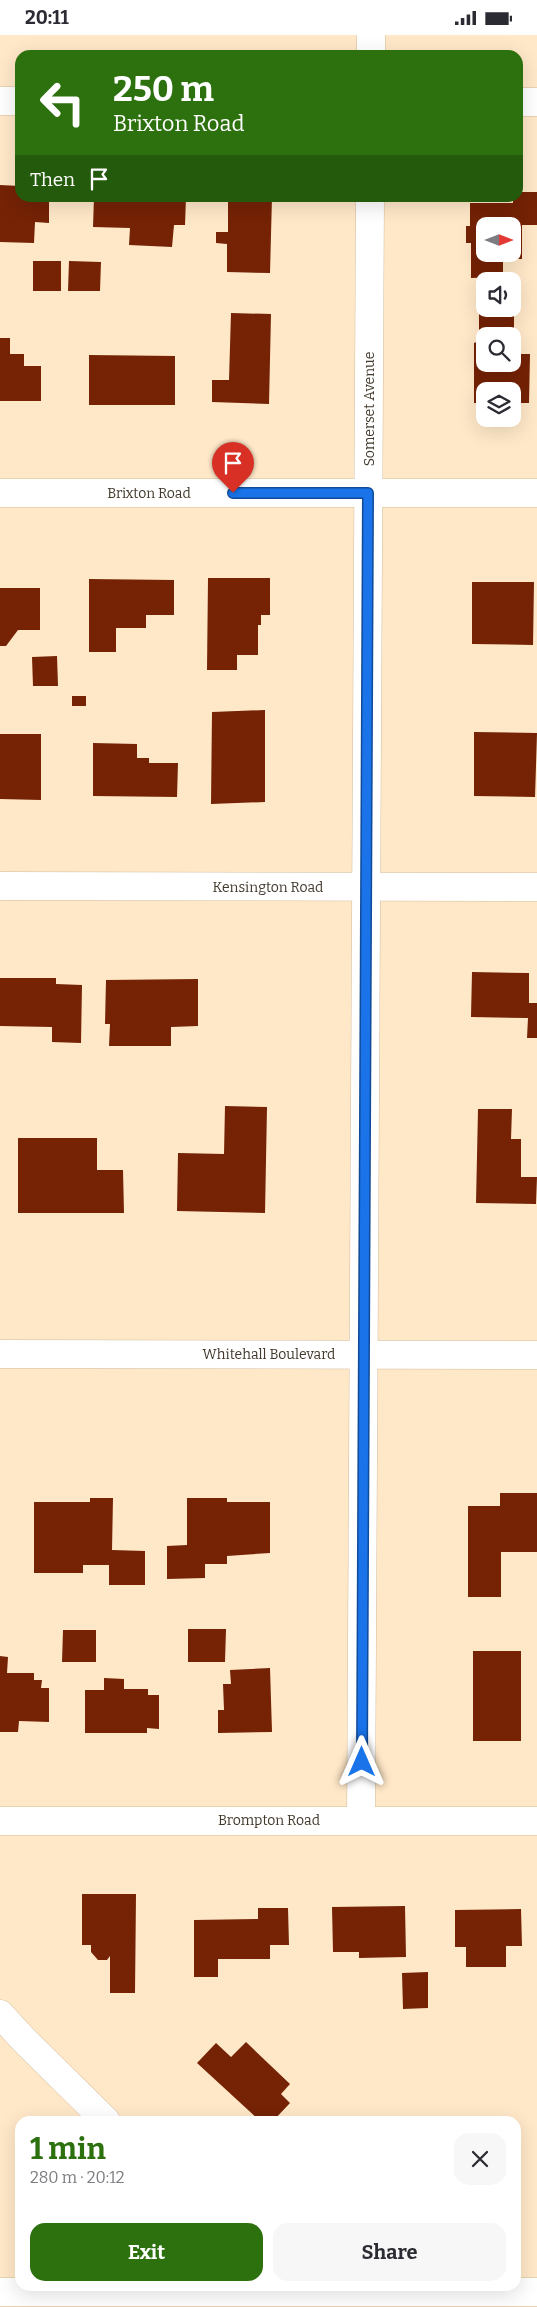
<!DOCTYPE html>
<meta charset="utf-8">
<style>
:root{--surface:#fff;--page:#f7f7f7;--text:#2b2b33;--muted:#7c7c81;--accent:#2d710f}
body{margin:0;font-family:Bitter,serif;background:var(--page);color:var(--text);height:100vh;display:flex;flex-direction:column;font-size:19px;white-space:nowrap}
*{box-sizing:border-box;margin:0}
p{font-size:16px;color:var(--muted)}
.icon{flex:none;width:28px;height:28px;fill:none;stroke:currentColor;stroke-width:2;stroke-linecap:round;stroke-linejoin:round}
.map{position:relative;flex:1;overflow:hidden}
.drawer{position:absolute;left:15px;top:2081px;width:506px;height:175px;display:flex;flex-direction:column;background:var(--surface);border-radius:15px;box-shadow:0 5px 20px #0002}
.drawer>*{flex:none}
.hud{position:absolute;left:15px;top:15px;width:508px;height:152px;border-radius:15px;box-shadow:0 5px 20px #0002;background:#2d710f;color:#fff;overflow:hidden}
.needle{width:32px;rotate:90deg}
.buttons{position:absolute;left:476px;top:182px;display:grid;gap:10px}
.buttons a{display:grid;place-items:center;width:45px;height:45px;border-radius:10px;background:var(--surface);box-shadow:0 5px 20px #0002;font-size:25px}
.pin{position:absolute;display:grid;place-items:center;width:42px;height:42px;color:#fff;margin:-51px -21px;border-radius:50% 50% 50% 0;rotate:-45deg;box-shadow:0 0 5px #0007}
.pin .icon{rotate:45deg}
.me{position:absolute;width:55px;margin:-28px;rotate:0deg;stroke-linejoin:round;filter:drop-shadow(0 0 4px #0008)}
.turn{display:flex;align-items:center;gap:18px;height:105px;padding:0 15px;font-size:22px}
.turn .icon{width:65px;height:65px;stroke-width:2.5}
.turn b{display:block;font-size:35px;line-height:42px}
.then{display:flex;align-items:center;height:48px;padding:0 15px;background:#0003;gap:10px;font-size:19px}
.round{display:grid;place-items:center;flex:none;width:52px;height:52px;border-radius:15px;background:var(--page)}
.summary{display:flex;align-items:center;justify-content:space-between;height:85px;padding:0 15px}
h1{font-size:30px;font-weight:700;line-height:38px;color:var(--accent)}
.action{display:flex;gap:10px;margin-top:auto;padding:10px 15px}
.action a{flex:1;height:58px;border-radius:15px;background:var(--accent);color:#fff;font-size:20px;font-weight:700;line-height:58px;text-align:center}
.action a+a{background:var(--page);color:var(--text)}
.status{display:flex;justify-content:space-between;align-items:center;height:35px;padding:0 25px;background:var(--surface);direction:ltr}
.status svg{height:14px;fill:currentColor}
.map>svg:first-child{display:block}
.building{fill:#752205;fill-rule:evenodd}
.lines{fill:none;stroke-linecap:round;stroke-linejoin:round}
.minor-casing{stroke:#d2bd9d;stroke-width:29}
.minor{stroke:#fff;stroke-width:28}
.route-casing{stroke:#114b97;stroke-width:12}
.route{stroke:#1a73e8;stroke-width:9}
.labels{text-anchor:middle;stroke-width:5;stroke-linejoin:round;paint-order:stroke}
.street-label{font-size:14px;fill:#42392c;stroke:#fff}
</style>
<div class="status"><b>20:11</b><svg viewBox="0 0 49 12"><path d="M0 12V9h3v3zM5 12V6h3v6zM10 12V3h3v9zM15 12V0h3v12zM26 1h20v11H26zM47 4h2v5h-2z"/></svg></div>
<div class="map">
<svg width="537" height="2272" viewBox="0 0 537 2272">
<rect width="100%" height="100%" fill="#ffe8c8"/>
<g class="building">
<path d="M0 150 20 151V162H49V188L35 187 34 208 0 207Z"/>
<path d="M518 157H537V190H522V224H503V242L471 243V208H466V191H470V168H513V162H518ZM485 191H512V219H485Z"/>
<path d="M94 162H186L185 190H174L172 212 129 210 130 193 93 192Z"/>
<path d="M228 162H272L270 238 227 237V209L216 208V197H228Z"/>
<rect x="33" y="226" width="28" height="30"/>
<path d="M69 226 101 227 100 256H68Z"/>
<path d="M479 272 514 274V301H485V329H512V319H530L529 368H512V356H485V368H474V308L479 306Z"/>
<path d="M231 278 271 279 269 369 212 367V345H229Z"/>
<path d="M0 303H10V319H24V331H41V366H0Z"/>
<path d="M89 320 175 321V370H89Z"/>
<path d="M208 543H270V580H261V590H258V620H237V635H207Z"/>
<path d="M89 544 174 545V580H146V593H116V617H89Z"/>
<path d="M472 547H534L533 610 472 609Z"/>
<path d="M0 553H40V595H18L6 611H0Z"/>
<path d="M57 621 58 651H33L32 622Z"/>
<rect x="72" y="661" width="14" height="10"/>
<path d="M265 675V767L211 769 212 677Z"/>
<path d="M474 697 537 698 535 762 474 761Z"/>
<path d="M0 699H41V765L0 764Z"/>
<path d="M93 708 137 709V723H149V728H178L177 762 93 761Z"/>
<path d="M472 937 529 938V968H537V1003H527L528 983 471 982Z"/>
<path d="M0 943H56V949L82 950 81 1008 52 1007V992L0 991Z"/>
<path d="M198 944V991L171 992V1011H109L110 989H105L106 945Z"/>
<path d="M225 1071 267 1072 265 1178 177 1176 178 1118 224 1119Z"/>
<path d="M478 1074H512L511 1104H521V1142H537L536 1169 476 1168Z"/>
<path d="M18 1103H97V1135H123L124 1178H18Z"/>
<path d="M500 1458H537V1517H501V1562H468V1471H500Z"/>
<path d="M90 1463H113L112 1515 145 1516V1550H109V1530H83V1538H34V1467H90Z"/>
<path d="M187 1463H227V1467H270V1518L227 1521V1529H205V1543L167 1544V1511L187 1510Z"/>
<path d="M188 1594H226L225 1627H188Z"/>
<path d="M63 1595H96V1627H62Z"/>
<rect x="473" y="1616" width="48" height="90"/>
<path d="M0 1621 8 1622 7 1638H34V1645H42L41 1653H49V1687L19 1686 18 1697H0Z"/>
<path d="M270 1633 272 1697 218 1698V1675H224L223 1649H231L230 1635Z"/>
<path d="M104 1643 124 1644V1654H148V1660H159V1694L147 1693V1698H85V1655H104Z"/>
<path d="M82 1859H136L135 1958H110V1921L107 1925H98L91 1917V1910H82Z"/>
<path d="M405 1871 406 1922 359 1923V1917H333L332 1872Z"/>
<path d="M258 1873H288L289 1910H270V1924H218V1942H194V1885L258 1884Z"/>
<path d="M521 1874 522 1911H506V1932H466V1912H455V1875Z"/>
<path d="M428 1937V1973L403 1974 402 1938Z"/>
<path d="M246 2007 290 2049 281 2059 290 2068 273 2086H260L197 2028 216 2008 231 2022Z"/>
<rect x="376" y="2082" width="61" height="4"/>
</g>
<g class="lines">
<defs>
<g id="minor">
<path d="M371 20V0"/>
<path d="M0 66H20"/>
<path d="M518 67H537"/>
<path d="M0 458H537"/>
<path d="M0 851 537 852"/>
<path d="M0 1319 537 1320"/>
<path d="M361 1785 370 162"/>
<path d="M0 1786H537"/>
<path d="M0 1979 24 2005 106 2086"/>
<path d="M0 2257H537"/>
</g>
</defs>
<use href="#minor" class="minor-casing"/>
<use href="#minor" class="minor"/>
</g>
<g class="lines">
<defs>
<path id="route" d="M233 458H368L362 1727"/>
</defs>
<use href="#route" class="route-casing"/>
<use href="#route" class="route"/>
</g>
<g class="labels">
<g class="street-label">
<text transform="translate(369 374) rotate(-90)" y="5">Somerset Avenue</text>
<text x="149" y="463">Brixton Road</text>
<text x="268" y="857">Kensington Road</text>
<text x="269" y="1324">Whitehall Boulevard</text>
<text x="269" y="1790">Brompton Road</text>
</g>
</g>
</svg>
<div class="buttons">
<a><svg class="needle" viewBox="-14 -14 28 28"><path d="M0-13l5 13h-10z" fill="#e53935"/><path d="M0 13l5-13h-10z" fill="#7c7c81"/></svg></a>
<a><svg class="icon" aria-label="sound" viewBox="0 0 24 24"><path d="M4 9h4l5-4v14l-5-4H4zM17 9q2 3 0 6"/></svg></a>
<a><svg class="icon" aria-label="search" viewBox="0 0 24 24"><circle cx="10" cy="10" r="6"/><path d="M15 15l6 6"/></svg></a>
<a><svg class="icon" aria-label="layers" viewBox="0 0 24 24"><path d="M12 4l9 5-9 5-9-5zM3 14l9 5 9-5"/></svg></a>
</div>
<div class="pin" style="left:233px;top:458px;background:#d93025"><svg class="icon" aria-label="arrive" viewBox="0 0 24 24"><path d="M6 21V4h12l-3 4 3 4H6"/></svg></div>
<svg class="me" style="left:362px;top:1727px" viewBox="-20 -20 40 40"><path d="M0-17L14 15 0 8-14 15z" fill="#1a73e8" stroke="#fff" stroke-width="4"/></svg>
<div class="hud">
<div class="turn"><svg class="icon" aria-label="left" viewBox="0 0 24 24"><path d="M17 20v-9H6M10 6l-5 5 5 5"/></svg><div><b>250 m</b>Brixton Road</div></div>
<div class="then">Then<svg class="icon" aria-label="arrive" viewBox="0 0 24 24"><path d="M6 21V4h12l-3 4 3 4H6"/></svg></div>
</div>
<section class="drawer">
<div class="summary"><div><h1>1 min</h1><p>280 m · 20:12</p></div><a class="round"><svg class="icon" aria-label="close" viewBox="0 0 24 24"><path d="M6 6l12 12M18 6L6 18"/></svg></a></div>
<div class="action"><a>Exit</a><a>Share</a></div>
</section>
</div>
